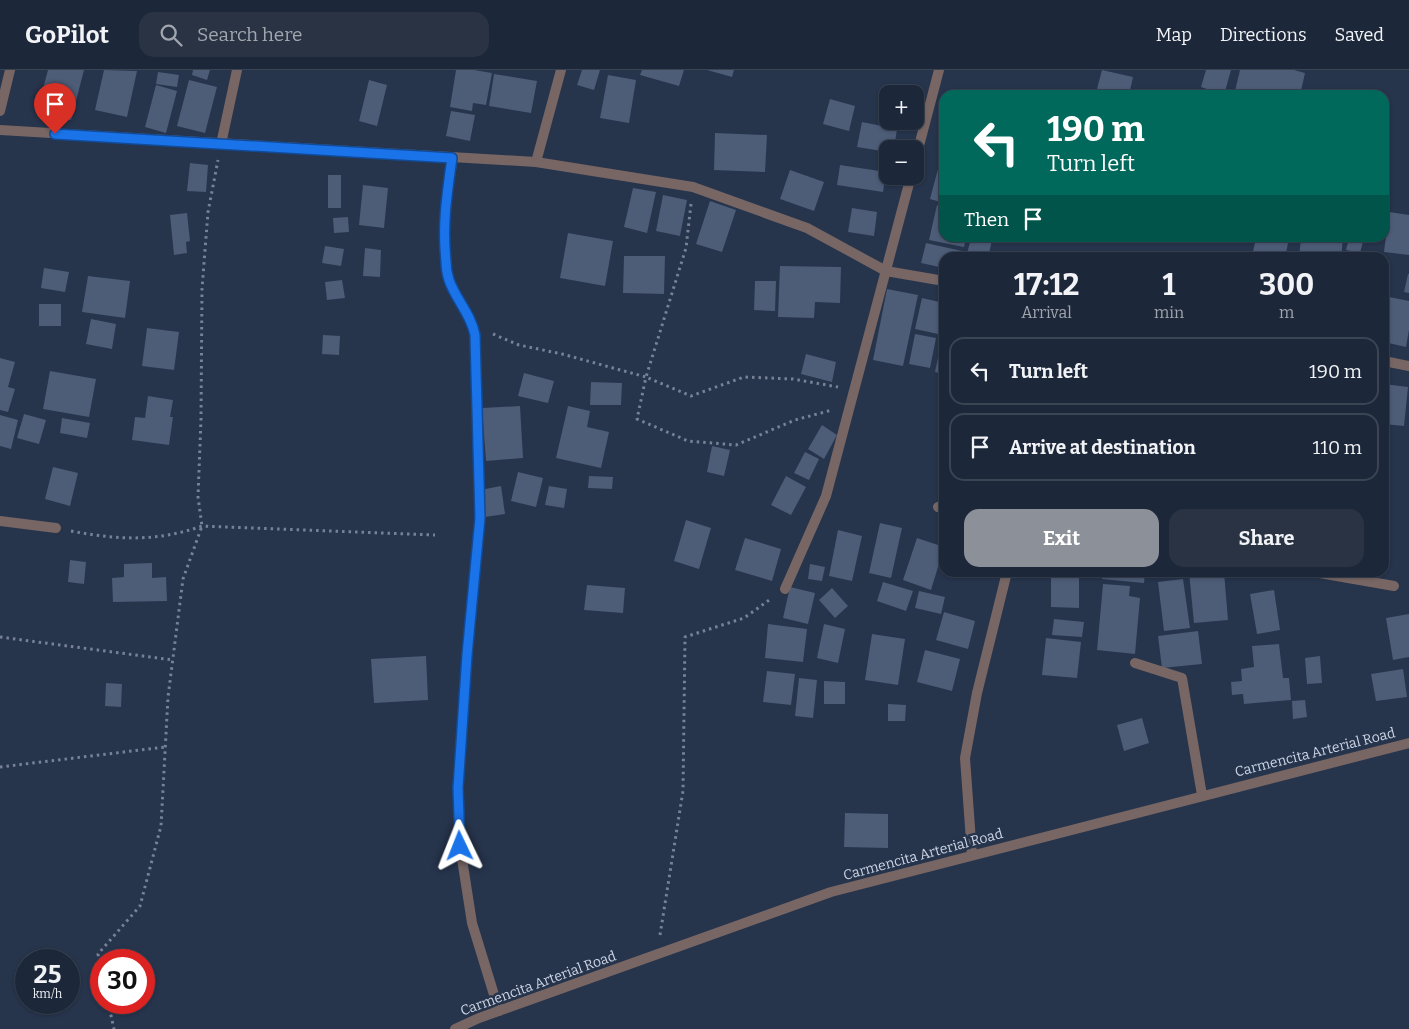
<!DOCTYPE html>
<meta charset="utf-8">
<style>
:root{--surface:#1c2739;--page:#293344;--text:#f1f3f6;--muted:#a0a5ae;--line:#3a4453;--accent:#8c9099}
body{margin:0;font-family:Bitter,serif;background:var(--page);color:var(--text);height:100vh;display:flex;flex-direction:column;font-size:19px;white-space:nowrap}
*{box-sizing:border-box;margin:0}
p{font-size:16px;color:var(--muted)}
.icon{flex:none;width:28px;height:28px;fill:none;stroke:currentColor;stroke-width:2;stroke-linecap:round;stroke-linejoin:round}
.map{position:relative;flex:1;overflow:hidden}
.details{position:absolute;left:939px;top:182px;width:450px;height:325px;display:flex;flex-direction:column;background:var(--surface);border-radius:15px;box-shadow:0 1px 4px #0004,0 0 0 1px var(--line)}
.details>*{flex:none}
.hud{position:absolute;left:939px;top:20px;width:450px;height:152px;border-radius:15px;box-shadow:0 1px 4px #0004,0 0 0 1px var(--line);background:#00695c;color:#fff;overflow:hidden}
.tools{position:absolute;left:879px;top:15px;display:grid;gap:10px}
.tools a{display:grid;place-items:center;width:45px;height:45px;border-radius:10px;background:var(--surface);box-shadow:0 1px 4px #0004,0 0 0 1px var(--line);font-size:25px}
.speed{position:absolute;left:15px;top:879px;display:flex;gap:10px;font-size:25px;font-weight:700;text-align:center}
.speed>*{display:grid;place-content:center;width:65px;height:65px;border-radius:50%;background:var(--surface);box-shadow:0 1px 4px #0004,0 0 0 1px var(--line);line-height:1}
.speed small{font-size:12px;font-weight:400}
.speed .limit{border:8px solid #d22;background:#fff;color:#111}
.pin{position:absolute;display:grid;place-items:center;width:42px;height:42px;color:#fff;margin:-51px -21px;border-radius:50% 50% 50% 0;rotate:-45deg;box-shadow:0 0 5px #0007}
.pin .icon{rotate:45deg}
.me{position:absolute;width:55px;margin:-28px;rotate:358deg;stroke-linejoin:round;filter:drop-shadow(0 0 4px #0008)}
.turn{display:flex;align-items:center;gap:18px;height:105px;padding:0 25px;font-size:22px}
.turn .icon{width:65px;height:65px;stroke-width:2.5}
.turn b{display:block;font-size:35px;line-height:42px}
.then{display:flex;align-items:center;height:48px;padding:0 25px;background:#0003;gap:10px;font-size:19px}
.eta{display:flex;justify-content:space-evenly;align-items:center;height:85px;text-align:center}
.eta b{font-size:30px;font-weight:700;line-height:35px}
.primary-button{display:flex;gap:10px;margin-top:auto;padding:10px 25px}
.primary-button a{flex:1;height:58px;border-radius:15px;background:var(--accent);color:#fff;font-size:20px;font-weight:700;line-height:58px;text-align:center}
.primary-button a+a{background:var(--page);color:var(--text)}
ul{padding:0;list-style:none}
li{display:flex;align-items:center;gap:15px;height:68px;margin:0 10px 8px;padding:0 15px;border:2px solid var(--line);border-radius:15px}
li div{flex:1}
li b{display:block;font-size:19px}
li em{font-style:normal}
header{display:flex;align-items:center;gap:30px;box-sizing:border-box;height:70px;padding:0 25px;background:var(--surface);border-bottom:1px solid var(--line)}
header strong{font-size:24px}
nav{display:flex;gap:28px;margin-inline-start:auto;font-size:18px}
.search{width:350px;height:45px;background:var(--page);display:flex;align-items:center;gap:12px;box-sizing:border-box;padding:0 18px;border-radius:15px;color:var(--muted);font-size:19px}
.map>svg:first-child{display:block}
.building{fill:#4d5c77}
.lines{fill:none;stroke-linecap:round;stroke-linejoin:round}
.path{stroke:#778296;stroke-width:3;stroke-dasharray:2.5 4;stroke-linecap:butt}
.minor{stroke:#776664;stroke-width:10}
.route-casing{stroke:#114b97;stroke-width:12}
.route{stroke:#1a73e8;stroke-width:9}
.labels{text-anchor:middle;stroke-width:5;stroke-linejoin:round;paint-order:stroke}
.street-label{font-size:14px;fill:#ccd5e5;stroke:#26344c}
</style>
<header>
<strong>GoPilot</strong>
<div class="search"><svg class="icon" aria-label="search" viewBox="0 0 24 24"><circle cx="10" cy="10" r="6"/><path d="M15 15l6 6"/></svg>Search here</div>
<nav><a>Map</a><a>Directions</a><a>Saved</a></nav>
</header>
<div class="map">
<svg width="1409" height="959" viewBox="0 0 1409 959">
<rect width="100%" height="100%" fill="#26344c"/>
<g class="building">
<path d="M48 0H84L71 50 37 41Z"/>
<path d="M104 0 137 1 127 47 95 40Z"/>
<path d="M193 0H210L207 10 192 5Z"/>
<path d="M456 0H474L492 3 486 35 473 33 472 41 450 37Z"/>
<path d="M582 0H600L594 20 577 15Z"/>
<path d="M642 0H684L679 16 640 5Z"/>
<path d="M707 0H734L732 7Z"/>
<path d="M1102 0 1133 7 1129 25H1120L1097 19Z"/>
<path d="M1206 0H1231L1224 25 1201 17Z"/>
<path d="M1240 0H1294L1305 3 1300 25H1234Z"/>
<path d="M158 2 179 5 177 17 156 14Z"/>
<path d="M494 4 537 11 531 43 489 36Z"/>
<path d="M608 5 636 10 629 53 600 48Z"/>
<path d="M189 10 217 17 205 63 177 56Z"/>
<path d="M369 10 387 15 377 56 359 51Z"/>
<path d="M156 15 177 21 166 63 145 57Z"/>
<path d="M830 29 855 36 849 61 823 54Z"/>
<path d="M451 41 475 45 470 71 446 66Z"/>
<path d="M862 52 897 59 894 79H888V82L857 77Z"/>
<path d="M715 63 767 65 765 102 714 100Z"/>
<path d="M190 93 208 95 206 122 187 121Z"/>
<path d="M840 95 886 102 883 122 837 115Z"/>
<path d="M938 99 944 100V133L930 129Z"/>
<path d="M790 100 824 112 814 141 780 129Z"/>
<rect x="328" y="105" width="13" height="33"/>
<path d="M363 115 388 118 384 158 359 155Z"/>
<path d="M633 118 656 122 647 163 624 157Z"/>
<path d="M663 125 687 130 680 166 656 161Z"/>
<path d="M710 131 736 140 722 182 696 174Z"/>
<path d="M937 135 944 137V168H966L964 177 929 170Z"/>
<path d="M852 138 877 142 874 166 848 162Z"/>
<path d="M1389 142 1409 145V185L1384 182Z"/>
<path d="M187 143 190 171 186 172 187 183 174 185 170 145Z"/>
<path d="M348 147 349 162 334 163 333 148Z"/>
<path d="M568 163 613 171 605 216 560 208Z"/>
<path d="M971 168 992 170 988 188H966Z"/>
<path d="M1256 168H1289L1285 188 1252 186Z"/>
<path d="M1301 168H1343L1341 188H1299Z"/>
<path d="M1349 168H1364L1360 183 1346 180Z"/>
<path d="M926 173 962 181 961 188H944V198L921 193Z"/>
<path d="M325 176 344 179 341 196 322 193Z"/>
<path d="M365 178 381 180 380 207 363 206Z"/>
<path d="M624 186H665L664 224 623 223Z"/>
<path d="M780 196 841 197 840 233 815 232 814 248 778 247Z"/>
<path d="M44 198 69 202 65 222 41 218Z"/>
<path d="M1408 204H1409V223L1404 222Z"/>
<path d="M88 206 130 211 125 248 82 242Z"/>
<path d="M342 210 345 228 327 230 325 212Z"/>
<path d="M755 211H776L775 241 754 240Z"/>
<path d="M887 219 918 225 903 296 873 290Z"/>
<path d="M1384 226 1409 231V260L1406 277 1384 272Z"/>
<path d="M922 228 944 233 938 264 915 259Z"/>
<rect x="39" y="234" width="22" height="22"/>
<path d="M91 249 116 254 112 279 86 274Z"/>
<path d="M147 258 179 262 174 300 142 296Z"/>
<path d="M915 264 936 268 930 298 909 294Z"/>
<path d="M943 264H944V304L935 302Z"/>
<path d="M323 265 340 266 339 285 322 284Z"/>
<path d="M806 284 836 292 832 312 801 304Z"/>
<path d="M0 288 15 292 8 317 15 319 8 342 0 340Z"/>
<path d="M50 301 96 309 89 347 43 339Z"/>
<path d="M524 303 554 311 548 333 518 326Z"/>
<path d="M591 312 622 313 621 335H590Z"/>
<path d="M1384 314 1408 317 1404 356 1384 354Z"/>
<path d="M148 326 173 330 170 347H173L169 375 132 370 135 347 145 348Z"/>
<path d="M520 336 523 388 486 391 482 338Z"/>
<path d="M568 336 590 341 587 357 609 362 601 398 556 388Z"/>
<path d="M24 344 46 350 39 374 17 368Z"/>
<path d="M0 345 18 350 11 379 0 376Z"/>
<path d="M62 348 90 353 87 368 60 363Z"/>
<path d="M822 355 837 365 824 389 808 379Z"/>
<path d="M712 376 730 380 724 406 707 402Z"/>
<path d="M805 382 819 389 809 410 794 403Z"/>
<path d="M53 397 78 403 70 436 45 429Z"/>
<path d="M518 402 543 408 536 437 511 431Z"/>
<path d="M589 406 613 407 612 419 588 418Z"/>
<path d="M786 406 806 417 791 445 771 435Z"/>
<path d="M501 416 505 444 485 447 480 420Z"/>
<path d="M549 416 567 419 564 438 545 435Z"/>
<path d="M686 450 711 458 699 499 674 491Z"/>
<path d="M880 453 902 458 891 508 869 503Z"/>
<path d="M838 460 862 466 852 511 829 506Z"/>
<path d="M745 468 781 479 772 511 735 500Z"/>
<path d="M917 468 944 477 931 520 903 510Z"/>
<path d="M70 490 86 492 84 514 68 512Z"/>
<path d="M152 493V508L166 507 167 531 113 532 112 508 124 507V494Z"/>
<path d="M810 494 825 497 822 511 808 509Z"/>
<path d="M1103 502H1145L1144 513 1102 509Z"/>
<path d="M1189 502H1224L1228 550 1194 553Z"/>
<path d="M1051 506H1079V538L1051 537Z"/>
<path d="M1183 509 1190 558 1164 561 1158 512Z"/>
<path d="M883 512 913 521 906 541 877 531Z"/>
<path d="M1103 514 1130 516 1129 526 1140 528 1135 584 1097 580Z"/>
<path d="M587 515 625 518 623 543 584 540Z"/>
<path d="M790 517 815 523 808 554 783 548Z"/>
<path d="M832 518 848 536 835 548 819 530Z"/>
<path d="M1274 520 1280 560 1257 564 1250 524Z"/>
<path d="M919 521 945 527 941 544 915 538Z"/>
<path d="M944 542 975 551 968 579 936 570Z"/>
<path d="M1409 544V587L1393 590 1386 548Z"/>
<path d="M1054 549 1084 552 1082 567 1052 565Z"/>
<path d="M768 554 807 559 803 592 765 588Z"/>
<path d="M824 554 845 559 838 593 817 588Z"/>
<path d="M1198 561 1202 594 1162 598 1158 566Z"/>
<path d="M872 564 905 569 898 615 865 610Z"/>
<path d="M1046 568 1081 572 1077 608 1042 605Z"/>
<path d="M1279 574 1283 608H1289L1291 630 1244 634 1243 624 1232 625 1231 612 1242 611 1241 599 1254 597 1252 576Z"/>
<path d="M925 580 960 589 952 621 917 612Z"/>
<path d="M426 586 428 630 374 633 371 589Z"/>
<path d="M1320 586 1322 613 1307 614 1305 588Z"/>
<path d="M1403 599 1407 627 1376 631 1371 604Z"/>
<path d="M767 601 795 604 791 635 763 632Z"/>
<path d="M799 608 817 610 813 648 795 646Z"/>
<path d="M824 611 845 612V634H824Z"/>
<path d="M106 613 122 614 121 637 105 636Z"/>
<path d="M1305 630 1307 647 1293 649 1292 631Z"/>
<path d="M888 634 906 635 905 651H888Z"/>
<path d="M1142 648 1149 673 1124 681 1117 655Z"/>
<path d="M845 743 888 744V778L844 777Z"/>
</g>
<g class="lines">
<g class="path">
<path d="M691 134 686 178 646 307 691 326 744 307 793 309 838 317"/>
<path d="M493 264 519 275 562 284 646 307 637 349 688 371 736 375 795 350 832 340"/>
<path d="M71 461C118 470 157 472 202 456L435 465"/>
<path d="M0 567 173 590"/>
<path d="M0 697 165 677"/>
<path d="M660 865 683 721 685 567 744 548 772 528"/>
<path d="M101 899 98 884 140 836 161 756 168 627 183 509 202 456 198 427 201 349 202 219 208 142 218 90"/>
<path d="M108 932 114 959"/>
</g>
<g class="minor">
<path d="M0 41 10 0"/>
<path d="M0 60 536 92 693 117 807 158 886 201 944 211"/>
<path d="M221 74 237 0"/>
<path d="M453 88C447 123 442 155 446 191 447 197 446 204 449 210 456 230 471 244 475 265L480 448 467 585 458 718 460 776 472 853 499 941"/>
<path d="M915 91 939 0"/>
<path d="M536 92 561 0"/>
<path d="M1384 291 1409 296"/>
<path d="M938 437 944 435"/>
<path d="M0 451 56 458"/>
<path d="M1314 502 1394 516"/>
<path d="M785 519 826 426 911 106"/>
<path d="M1135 593 1182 608 1202 725"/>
<path d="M972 785 965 688 977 623 1007 502"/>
<path d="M455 959 479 948 831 822 1409 673"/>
</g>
</g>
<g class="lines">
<defs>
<path id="route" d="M55 64 452 88C447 124 442 155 446 191 446 197 447 204 449 210 456 230 471 244 475 265L480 448 467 585 458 718 460 776"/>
</defs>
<use href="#route" class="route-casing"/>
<use href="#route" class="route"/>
</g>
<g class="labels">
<g class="street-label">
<text transform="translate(1315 682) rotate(-14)" y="5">Carmencita Arterial Road</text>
<text transform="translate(923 784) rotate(-15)" y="5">Carmencita Arterial Road</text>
<text transform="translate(538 913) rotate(-20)" y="5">Carmencita Arterial Road</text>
</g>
</g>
</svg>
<div class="tools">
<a>+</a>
<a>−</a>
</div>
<div class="speed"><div>25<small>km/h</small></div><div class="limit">30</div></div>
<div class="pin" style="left:55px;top:64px;background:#d93025"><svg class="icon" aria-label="arrive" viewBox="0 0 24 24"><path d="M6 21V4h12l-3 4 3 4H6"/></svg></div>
<svg class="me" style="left:460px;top:776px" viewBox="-20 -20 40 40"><path d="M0-17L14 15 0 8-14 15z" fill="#1a73e8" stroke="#fff" stroke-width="4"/></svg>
<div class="hud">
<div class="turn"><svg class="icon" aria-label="left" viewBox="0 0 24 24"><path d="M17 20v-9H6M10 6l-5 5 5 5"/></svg><div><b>190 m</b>Turn left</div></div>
<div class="then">Then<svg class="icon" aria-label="arrive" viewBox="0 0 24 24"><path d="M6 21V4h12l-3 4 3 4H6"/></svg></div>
</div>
<section class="details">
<div class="eta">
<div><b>17:12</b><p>Arrival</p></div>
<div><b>1</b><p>min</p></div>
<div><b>300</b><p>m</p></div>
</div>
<ul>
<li><svg class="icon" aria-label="left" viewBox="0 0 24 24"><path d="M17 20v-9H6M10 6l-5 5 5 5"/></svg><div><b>Turn left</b></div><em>190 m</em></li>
<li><svg class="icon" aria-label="arrive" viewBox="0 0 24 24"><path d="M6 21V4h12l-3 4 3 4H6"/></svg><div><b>Arrive at destination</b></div><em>110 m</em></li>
</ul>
<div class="primary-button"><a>Exit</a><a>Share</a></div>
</section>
</div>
